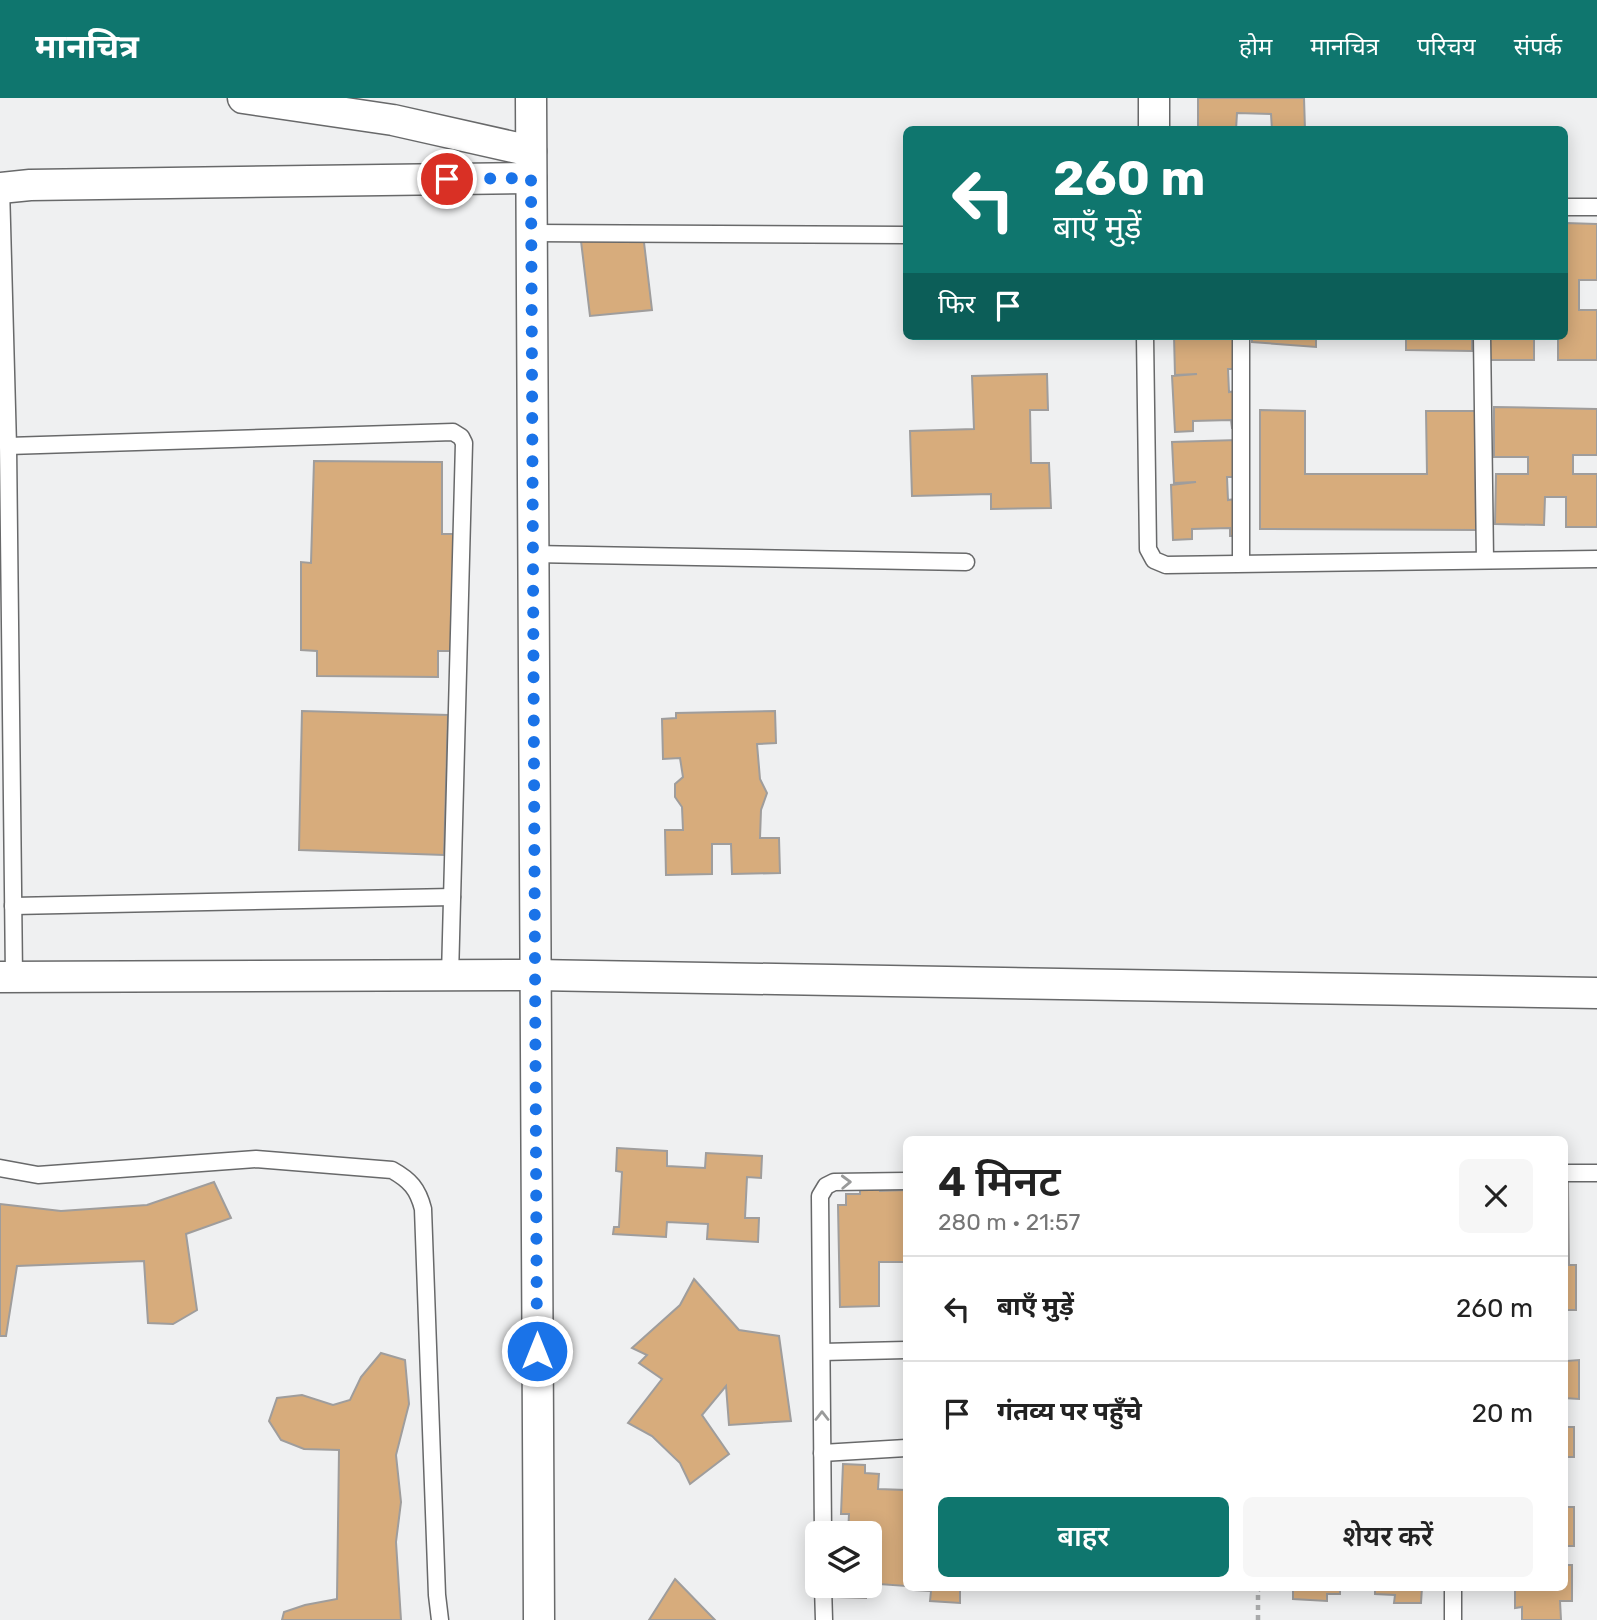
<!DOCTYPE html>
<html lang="hi">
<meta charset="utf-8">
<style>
:root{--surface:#fff;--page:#f6f6f6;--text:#222;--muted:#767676;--line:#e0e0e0;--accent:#0f766e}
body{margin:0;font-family:Rubik,"Noto Sans Devanagari",sans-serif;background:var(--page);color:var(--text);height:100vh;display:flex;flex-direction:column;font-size:26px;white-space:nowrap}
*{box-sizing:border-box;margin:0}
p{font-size:23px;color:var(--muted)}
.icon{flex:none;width:38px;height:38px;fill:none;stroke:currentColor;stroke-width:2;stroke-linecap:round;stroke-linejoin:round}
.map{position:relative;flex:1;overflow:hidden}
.drawer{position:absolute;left:903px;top:1038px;width:665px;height:455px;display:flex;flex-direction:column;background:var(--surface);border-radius:10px;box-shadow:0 4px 18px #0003}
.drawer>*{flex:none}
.banner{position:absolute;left:903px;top:28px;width:665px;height:214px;border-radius:10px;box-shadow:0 4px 18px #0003;background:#0f766e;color:#fff;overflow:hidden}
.fabs{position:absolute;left:805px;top:1423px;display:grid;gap:14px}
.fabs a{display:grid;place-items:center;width:77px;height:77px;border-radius:10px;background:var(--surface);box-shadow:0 4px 18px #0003;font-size:35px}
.pin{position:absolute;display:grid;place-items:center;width:60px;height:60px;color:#fff;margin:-30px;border:4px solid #fff;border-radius:50%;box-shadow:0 2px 7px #0007}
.me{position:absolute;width:77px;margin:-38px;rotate:0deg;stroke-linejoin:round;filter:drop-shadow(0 0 5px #0008)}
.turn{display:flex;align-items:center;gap:24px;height:147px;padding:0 35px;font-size:32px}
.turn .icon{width:91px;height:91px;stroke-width:2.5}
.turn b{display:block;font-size:49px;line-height:60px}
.then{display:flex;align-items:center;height:66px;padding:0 35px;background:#0003;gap:14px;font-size:26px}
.round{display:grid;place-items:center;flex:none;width:74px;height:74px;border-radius:10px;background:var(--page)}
.summary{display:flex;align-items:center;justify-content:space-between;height:119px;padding:0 35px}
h1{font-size:42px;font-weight:600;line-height:52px}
.primary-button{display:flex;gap:14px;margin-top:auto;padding:14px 35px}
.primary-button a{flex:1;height:80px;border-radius:10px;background:var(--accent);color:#fff;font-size:28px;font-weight:600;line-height:80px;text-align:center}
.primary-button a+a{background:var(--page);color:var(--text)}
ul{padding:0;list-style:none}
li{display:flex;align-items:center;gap:21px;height:105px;padding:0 35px;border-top:2px solid var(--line)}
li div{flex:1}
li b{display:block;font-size:26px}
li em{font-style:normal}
header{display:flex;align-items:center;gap:42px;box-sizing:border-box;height:98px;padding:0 35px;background:var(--accent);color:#fff}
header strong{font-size:33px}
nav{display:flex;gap:38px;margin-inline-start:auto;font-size:24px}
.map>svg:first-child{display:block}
.building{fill:#d7ac7c;stroke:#9f9d9c;stroke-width:2}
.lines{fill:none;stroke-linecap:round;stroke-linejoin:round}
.lane-casing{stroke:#68696a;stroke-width:19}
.street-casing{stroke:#68696a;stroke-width:33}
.path{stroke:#a9aaab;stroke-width:4.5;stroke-dasharray:5 5;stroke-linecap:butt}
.lane{stroke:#fff;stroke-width:16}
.street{stroke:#fff;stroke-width:30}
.oneway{stroke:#999a9a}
.route{stroke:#1a73e8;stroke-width:12;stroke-dasharray:0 21.6}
</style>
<header>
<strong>मानचित्र</strong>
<nav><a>होम</a><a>मानचित्र</a><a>परिचय</a><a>संपर्क</a></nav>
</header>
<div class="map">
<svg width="1597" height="1522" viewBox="0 0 1597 1522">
<rect width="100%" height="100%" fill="#eff0f1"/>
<g class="building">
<path d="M1198 0H1304L1305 32H1272L1271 16 1237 15 1236 32H1198Z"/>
<path d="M1565 125 1597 126V182H1579V212H1597V262H1558V238H1564Z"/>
<path d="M643 136 652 212 590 218 581 143Z"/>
<path d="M1174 238H1238L1236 271H1228L1229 294 1237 293 1239 330H1232L1231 322 1193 323V333L1175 334 1172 278 1197 276 1175 277Z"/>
<path d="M1252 238H1316V249L1252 244Z"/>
<path d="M1406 238H1472V253L1406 252Z"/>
<rect x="1488" y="238" width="46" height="24"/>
<path d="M1047 276 1048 312H1030L1031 365H1049L1051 410 991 411V396L912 398 910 333 974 331 972 278Z"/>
<path d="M1494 309 1597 311V357H1573V376H1597V429H1566V399H1545L1544 427 1495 426 1496 376H1528V359H1494Z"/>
<path d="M1260 312 1305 313V376H1427L1426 313H1475L1476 432 1260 431Z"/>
<path d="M1237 342 1238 379H1227L1228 402 1236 401 1237 438H1230V430L1192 431V441L1173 442 1171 387 1196 384 1174 385 1172 344Z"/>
<path d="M314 363 442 364V436H455V553H438V579L317 578V553L301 552V464L311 465Z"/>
<path d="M302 613 448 617 444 757 299 752Z"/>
<path d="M775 613 776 645 757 646 760 681 767 695 761 712 760 740H779L780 775 732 776 731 746H712V776L666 777 665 732H683L682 709 675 699V686L683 679 680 660 663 661 662 621 676 620V615Z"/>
<path d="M617 1050 667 1053V1068L705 1070 706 1055 762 1058 761 1080 747 1079 745 1120H759L758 1144 707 1141 708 1126 667 1124 666 1139 613 1136 614 1129H619L622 1074 616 1073Z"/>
<path d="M214 1084 231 1120 186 1136 197 1212 173 1226 148 1225 144 1163 17 1168 6 1238H0V1106L61 1113 147 1107Z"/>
<path d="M860 1085H880V1093L906 1092V1164H879V1208L840 1209 838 1107H846V1096H860Z"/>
<path d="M1564 1085H1568L1569 1167H1576V1212H1567V1263L1579 1262V1301L1564 1300Z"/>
<path d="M694 1181 739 1232 779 1238 791 1323 729 1327 726 1288 702 1317 729 1356 690 1386 680 1365 652 1338 628 1325 662 1281 639 1265 647 1257 632 1250 680 1207Z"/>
<path d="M381 1255 405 1262 409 1306 396 1357 401 1404 396 1444 401 1522H282L284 1514 305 1507 337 1501 339 1352 304 1351 281 1342 269 1323 277 1300 302 1297 333 1307 350 1302 361 1279Z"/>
<path d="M1564 1329H1574V1359H1567V1409H1574V1448H1564Z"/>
<path d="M843 1366 865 1367V1375L879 1376 878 1391 906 1392V1488L879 1486V1490H866V1500L837 1499 838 1488H870V1435H848L849 1416H841Z"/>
<path d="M1564 1467H1572V1503H1560L1561 1522H1522V1509L1515 1510V1489H1564Z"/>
<path d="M675 1481 715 1522H649Z"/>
<path d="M916 1489H960V1505L930 1503 931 1493 915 1492Z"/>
<path d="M1293 1489H1340V1496H1327V1503L1293 1501Z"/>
<path d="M1375 1489H1422L1421 1505H1394L1395 1497 1375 1496Z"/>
</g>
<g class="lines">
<defs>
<g id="lane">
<path d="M1 89 8 348 14 879"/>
<path d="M1564 109H1597"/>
<path d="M531 135 906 137"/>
<path d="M1145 238 1148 451 1154 462 1166 467 1597 461"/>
<path d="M1241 238V465"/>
<path d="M1482 238 1485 462"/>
<path d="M8 348 453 334 461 339 464 345 450 878"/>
<path d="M533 456 966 464"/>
<path d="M13 808 452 799"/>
<path d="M0 1070 38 1077 256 1061 392 1072C410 1082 418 1091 423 1111L437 1497 440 1522"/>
<path d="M1564 1075H1597"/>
<path d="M822 1254 906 1252"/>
<path d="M822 1355 906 1350"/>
<path d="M823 1435 820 1098 826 1088 834 1084 906 1083"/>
<path d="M823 1488 824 1522"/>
<path d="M1453 1522V1489"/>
</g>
<g id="street">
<path d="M243 0 393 22 531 53"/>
<path d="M531 0 539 1522"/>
<path d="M1154 0V32"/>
<path d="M0 90 30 87 531 80"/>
<path d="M0 879 535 877 1597 895"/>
</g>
</defs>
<use href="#lane" class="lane-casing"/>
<use href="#street" class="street-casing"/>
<path class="path" d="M1258 1522V1492L1263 1489"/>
<use href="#lane" class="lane"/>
<use href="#street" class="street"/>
</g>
<defs><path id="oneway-chevron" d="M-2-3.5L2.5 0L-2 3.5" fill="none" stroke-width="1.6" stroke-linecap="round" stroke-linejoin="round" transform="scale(1.75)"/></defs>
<g class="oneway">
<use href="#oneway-chevron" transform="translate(846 1084) rotate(-2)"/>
<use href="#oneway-chevron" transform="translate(822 1318) rotate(-90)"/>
</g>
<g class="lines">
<path class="route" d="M447 81 531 80 537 1253"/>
</g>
</svg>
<div class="fabs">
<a><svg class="icon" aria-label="layers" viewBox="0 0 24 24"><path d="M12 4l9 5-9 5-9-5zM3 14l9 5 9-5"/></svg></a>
</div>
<div class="pin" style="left:447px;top:81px;background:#d93025"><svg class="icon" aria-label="arrive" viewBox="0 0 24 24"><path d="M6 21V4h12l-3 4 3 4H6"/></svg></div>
<svg class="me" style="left:537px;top:1253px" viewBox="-20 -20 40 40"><circle r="17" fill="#1a73e8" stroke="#fff" stroke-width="3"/><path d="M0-11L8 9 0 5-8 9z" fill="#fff"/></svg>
<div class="banner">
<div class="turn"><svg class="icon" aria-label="left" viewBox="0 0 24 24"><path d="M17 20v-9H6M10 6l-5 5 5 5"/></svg><div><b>260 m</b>बाएँ मुड़ें</div></div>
<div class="then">फिर<svg class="icon" aria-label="arrive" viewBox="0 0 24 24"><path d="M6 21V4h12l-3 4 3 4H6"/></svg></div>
</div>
<section class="drawer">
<div class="summary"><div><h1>4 मिनट</h1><p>280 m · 21:57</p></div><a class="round"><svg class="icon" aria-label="close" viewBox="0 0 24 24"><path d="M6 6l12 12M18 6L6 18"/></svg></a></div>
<ul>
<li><svg class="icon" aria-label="left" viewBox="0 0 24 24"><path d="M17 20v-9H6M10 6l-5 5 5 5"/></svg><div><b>बाएँ मुड़ें</b></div><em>260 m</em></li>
<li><svg class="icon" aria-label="arrive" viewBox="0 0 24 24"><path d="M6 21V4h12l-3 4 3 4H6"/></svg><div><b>गंतव्य पर पहुँचे</b></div><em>20 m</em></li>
</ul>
<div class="primary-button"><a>बाहर</a><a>शेयर करें</a></div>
</section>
</div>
